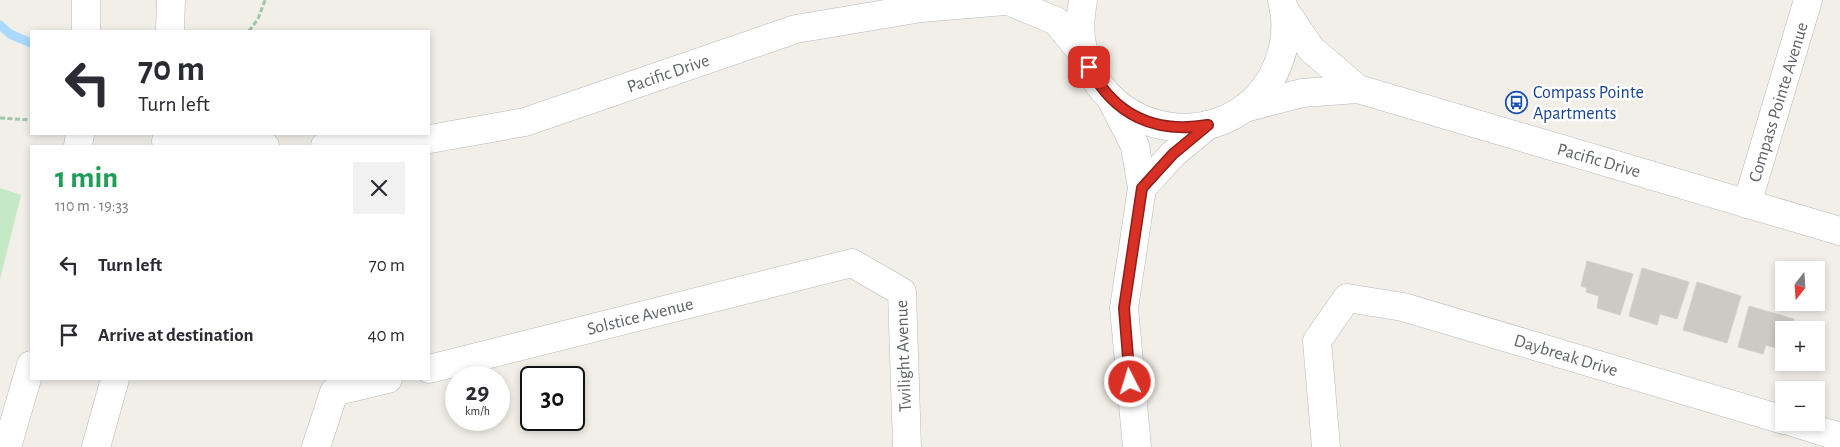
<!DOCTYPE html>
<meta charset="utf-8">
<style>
:root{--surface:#fff;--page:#f2f2f3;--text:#2b2b33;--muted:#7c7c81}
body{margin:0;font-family:"Alegreya Sans",sans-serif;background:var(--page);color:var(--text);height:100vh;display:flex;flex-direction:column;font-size:19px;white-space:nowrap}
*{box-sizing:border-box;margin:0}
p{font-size:16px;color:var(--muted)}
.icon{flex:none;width:28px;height:28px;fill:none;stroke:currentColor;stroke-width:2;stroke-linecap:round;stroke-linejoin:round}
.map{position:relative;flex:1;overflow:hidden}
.panel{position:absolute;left:30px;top:145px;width:400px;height:235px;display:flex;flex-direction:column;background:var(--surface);border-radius:0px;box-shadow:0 2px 8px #0003}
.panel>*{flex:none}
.guide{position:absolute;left:30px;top:30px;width:400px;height:105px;border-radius:0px;box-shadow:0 2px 8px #0003;background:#fff;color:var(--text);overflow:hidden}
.needle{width:32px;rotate:197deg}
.tools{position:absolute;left:1775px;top:261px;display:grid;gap:10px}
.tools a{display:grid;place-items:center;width:50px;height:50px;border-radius:0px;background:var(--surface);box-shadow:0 2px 8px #0003;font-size:25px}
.speed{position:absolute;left:445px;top:366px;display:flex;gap:10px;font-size:25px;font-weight:700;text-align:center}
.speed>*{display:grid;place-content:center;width:65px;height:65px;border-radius:50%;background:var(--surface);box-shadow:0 2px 8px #0003;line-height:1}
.speed small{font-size:12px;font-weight:400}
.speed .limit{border:2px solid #111;border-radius:8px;background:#fff;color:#111}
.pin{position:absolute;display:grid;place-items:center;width:42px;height:42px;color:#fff;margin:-21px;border-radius:10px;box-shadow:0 2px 8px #0006}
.me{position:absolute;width:55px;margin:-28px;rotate:355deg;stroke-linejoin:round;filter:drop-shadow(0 0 4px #0008)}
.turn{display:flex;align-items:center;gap:18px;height:105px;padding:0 25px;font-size:22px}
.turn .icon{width:65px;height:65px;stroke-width:2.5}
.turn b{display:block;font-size:35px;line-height:42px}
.round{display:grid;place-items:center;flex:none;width:52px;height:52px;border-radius:0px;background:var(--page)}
.headline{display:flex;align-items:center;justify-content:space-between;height:85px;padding:0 25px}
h1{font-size:30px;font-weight:700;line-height:38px;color:#1e9e55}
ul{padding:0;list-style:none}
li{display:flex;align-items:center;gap:15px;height:70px;padding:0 25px}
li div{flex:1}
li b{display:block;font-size:19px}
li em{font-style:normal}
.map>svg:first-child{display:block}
.green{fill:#c5e8c5}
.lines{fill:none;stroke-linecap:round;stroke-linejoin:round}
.stream{stroke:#aadaff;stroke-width:9}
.building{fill:#cccac5;stroke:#d6d1c6}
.minor-casing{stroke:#b5b8bc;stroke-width:29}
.path{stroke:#9cc7a9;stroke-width:3;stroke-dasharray:5 2.5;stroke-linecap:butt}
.minor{stroke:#fff;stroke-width:28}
.route-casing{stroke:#8d1f18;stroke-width:12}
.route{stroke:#d93025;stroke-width:9}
.labels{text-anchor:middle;stroke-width:5;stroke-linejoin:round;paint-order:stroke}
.street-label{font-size:18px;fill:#5f6368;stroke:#fff}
.transit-label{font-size:18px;fill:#164399;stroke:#fff;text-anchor:start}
</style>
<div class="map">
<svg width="1840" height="447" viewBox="0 0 1840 447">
<rect width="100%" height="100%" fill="#f1efe8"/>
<path class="green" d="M0 188 21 195 0 279Z"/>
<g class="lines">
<path class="stream" d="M0 25 10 34 31 43"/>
</g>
<g class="building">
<path d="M1587 261 1633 274 1620 315 1597 308 1599 296 1586 292 1587 288 1581 286Z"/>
<path d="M1642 268 1689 282 1677 319 1660 314 1657 325 1629 316Z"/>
<path d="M1697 282 1741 296 1727 343 1683 330Z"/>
<path d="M1749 306 1794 319 1791 330H1784V350L1766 345 1763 354 1738 347Z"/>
</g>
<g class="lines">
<defs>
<g id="minor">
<path d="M1083 0C1081 13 1079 25 1081 38 1094 134 1222 162 1272 77 1285 53 1289 27 1282 0"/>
<path d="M1011 2 1056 21 1085 56"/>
<path d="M1284 9 1311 49 1358 89"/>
<path d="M86 31V0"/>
<path d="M170 31 171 0"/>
<path d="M1112 101 1135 146 1142 188 1124 308 1137 447"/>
<path d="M1245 108 1302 93 1358 89 1840 231"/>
<path d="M166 141 265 146"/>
<path d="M78 146 80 134"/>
<path d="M325 146 413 142 525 122 796 29 921 8 1017 0"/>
<path d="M1142 188 1173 154 1208 125"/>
<path d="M1747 204 1808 0"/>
<path d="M429 369 852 263 902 292 907 447"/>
<path d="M1792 422 1840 437"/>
<path d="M7 447 31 365"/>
<path d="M96 447 115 379"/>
<path d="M316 447 334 392 388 379"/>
<path d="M1326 447 1317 341 1347 298 1403 307 1784 420"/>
</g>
</defs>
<use href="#minor" class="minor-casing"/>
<g class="path">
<path d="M249 31 258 19 265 0"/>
<path d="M0 118 31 120"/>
</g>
<use href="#minor" class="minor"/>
</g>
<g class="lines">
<defs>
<path id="route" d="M1089 67C1114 115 1155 134 1208 125L1173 154 1142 188 1124 308 1130 382"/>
</defs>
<use href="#route" class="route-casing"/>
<use href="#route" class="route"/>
</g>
<defs>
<symbol id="bus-ring" viewBox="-11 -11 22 22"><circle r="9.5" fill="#fff" stroke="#1a4fb4" stroke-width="1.5"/><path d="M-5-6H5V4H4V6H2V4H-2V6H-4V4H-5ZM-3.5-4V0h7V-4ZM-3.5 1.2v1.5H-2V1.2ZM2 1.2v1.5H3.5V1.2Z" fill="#1a4fb4"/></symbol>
</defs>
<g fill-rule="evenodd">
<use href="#bus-ring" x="1504" y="90" width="25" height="25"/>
</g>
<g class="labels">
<g class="street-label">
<text transform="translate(668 73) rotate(-19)" y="6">Pacific Drive</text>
<text transform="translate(1778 102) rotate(-73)" y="6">Compass Pointe Avenue</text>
<text transform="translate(1599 160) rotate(16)" y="6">Pacific Drive</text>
<text transform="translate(640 316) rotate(-14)" y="6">Solstice Avenue</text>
<text transform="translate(1566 355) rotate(17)" y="6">Daybreak Drive</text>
<text transform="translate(903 356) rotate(-92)" y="6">Twilight Avenue</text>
</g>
<g class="transit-label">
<text x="1533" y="98">Compass Pointe<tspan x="1533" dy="21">Apartments</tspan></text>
</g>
</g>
</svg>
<div class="tools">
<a><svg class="needle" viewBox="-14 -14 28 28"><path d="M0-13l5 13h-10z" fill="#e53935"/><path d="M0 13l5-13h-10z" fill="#7c7c81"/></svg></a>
<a>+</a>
<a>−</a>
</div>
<div class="speed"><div>29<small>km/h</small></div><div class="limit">30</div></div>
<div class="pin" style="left:1089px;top:67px;background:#d93025"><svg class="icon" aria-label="arrive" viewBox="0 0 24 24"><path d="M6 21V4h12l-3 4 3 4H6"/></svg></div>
<svg class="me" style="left:1130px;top:382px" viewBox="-20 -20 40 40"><circle r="17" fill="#d93025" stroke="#fff" stroke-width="3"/><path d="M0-11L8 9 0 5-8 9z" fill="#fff"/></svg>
<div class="guide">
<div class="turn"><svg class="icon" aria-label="left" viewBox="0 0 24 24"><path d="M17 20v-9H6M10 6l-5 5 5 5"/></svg><div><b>70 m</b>Turn left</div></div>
</div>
<section class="panel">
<div class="headline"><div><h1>1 min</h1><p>110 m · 19:33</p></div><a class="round"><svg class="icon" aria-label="close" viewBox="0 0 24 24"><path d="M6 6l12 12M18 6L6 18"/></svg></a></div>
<ul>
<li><svg class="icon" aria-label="left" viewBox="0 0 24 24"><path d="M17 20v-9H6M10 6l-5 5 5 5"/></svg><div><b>Turn left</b></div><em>70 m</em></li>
<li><svg class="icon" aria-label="arrive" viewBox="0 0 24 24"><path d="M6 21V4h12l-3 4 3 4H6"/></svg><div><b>Arrive at destination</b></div><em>40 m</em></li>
</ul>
</section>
</div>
